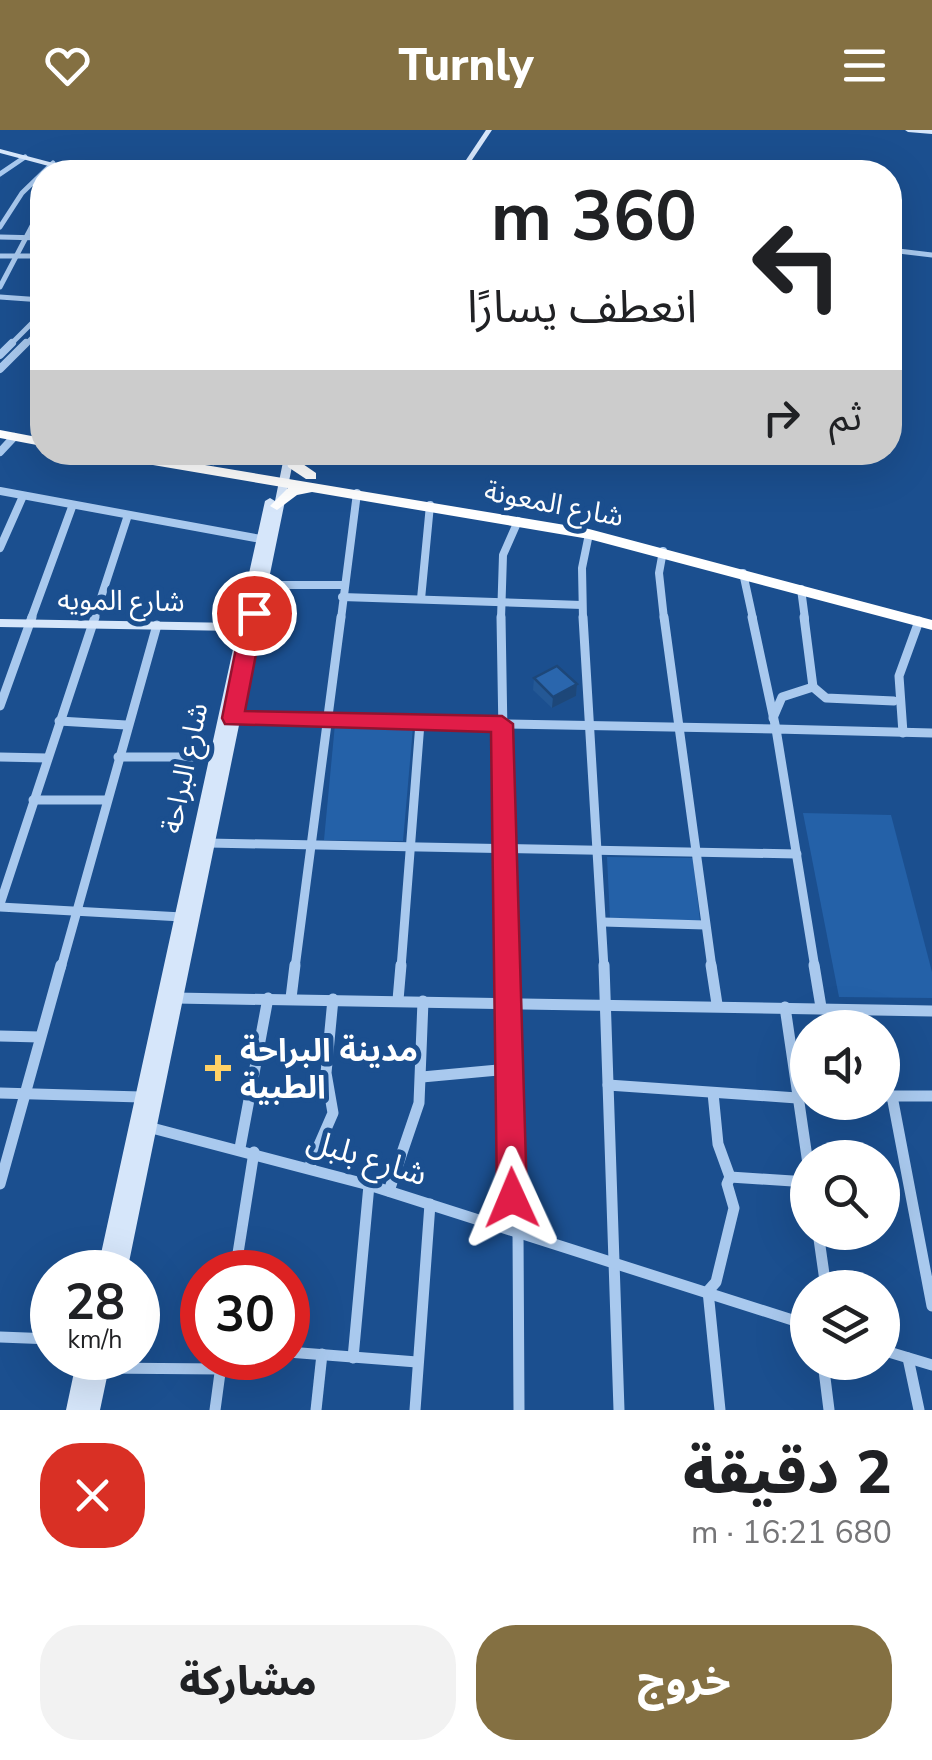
<!DOCTYPE html>
<html lang="ar">
<meta charset="utf-8">
<style>
:root{--surface:#fff;--page:#f2f2f2;--text:#202124;--muted:#757577;--accent:#847042}
body{margin:0;font-family:"Nunito Sans","Noto Sans Arabic",sans-serif;background:var(--page);color:var(--text);direction:rtl;height:100vh;display:flex;flex-direction:column;font-size:38px;white-space:nowrap}
*{box-sizing:border-box;margin:0}
p{font-size:32px;color:var(--muted)}
.icon{flex:none;width:55px;height:55px;fill:none;stroke:currentColor;stroke-width:2;stroke-linecap:round;stroke-linejoin:round}
.map{position:relative;height:1280px;overflow:hidden;direction:ltr}
.sheet{display:flex;flex-direction:column;background:var(--surface);flex:1}
.sheet>*{flex:none}
.hud{position:absolute;left:30px;top:30px;width:872px;height:305px;border-radius:40px;box-shadow:0 10px 40px #0002;direction:rtl;background:#fff;color:var(--text);overflow:hidden}
.fabs{position:absolute;left:790px;top:880px;display:grid;gap:20px}
.fabs a{display:grid;place-items:center;width:110px;height:110px;border-radius:50%;background:var(--surface);box-shadow:0 10px 40px #0002;font-size:50px}
.speed{position:absolute;left:30px;top:1120px;display:flex;gap:20px;font-size:50px;font-weight:700;text-align:center}
.speed>*{display:grid;place-content:center;width:130px;height:130px;border-radius:50%;background:var(--surface);box-shadow:0 10px 40px #0002;line-height:1}
.speed small{font-size:25px;font-weight:400}
.speed .limit{border:15px solid #d22;background:#fff;color:#111}
.pin{position:absolute;display:grid;place-items:center;width:85px;height:85px;color:#fff;margin:-42px;border:5px solid #fff;border-radius:50%;box-shadow:0 2px 10px #0007}
.me{position:absolute;width:110px;margin:-55px;rotate:359deg;stroke-linejoin:round;filter:drop-shadow(0 0 8px #0008)}
.turn{display:flex;align-items:center;gap:35px;height:210px;padding:0 40px;font-size:45px}
.turn .icon{width:130px;height:130px;stroke-width:2.5}
.turn b{display:block;font-size:70px;line-height:85px}
.then{display:flex;align-items:center;height:95px;padding:0 40px;background:#0003;gap:20px;font-size:38px}
.round{display:grid;place-items:center;flex:none;width:105px;height:105px;border-radius:40px;background:var(--page)}
.head{display:flex;align-items:center;justify-content:space-between;height:170px;padding:0 40px}
h1{font-size:60px;font-weight:800;line-height:75px}
.primary-button{display:flex;gap:20px;margin-top:auto;padding:20px 40px}
.primary-button a{flex:1;height:115px;border-radius:40px;background:var(--accent);color:#fff;font-size:40px;font-weight:800;line-height:115px;text-align:center}
.primary-button a+a{background:var(--page);color:var(--text)}
header{display:flex;justify-content:space-between;align-items:center;height:130px;padding:0 40px;background:var(--accent);color:#fff;font-size:45px;font-weight:800}
.map>svg:first-child{display:block}
.green{fill:#2461a8}
.lines{fill:none;stroke-linecap:round;stroke-linejoin:round}
.street-far3{stroke:#a9c9ee;stroke-width:5}
.street-far2{stroke:#a9c9ee;stroke-width:8}
.street-far1{stroke:#a9c9ee;stroke-width:9}
.street{stroke:#a9c9ee;stroke-width:11}
.secondary{fill:#d6e6fa;fill-rule:evenodd}
.highway{fill:#fff;fill-rule:evenodd}
.wall{fill:#245895}
.shaded-wall{fill:#1d4779}
.building{fill:#2a66ad;stroke:#1d4779;stroke-width:2.5}
.route{fill:#e11d48;stroke:#92132f;stroke-width:2.5}
.poi-dot{fill:#ffd166;stroke:#1b4f8f;stroke-width:4}
.labels{text-anchor:middle;stroke-width:10;stroke-linejoin:round;paint-order:stroke}
.street-label{font-size:28px;fill:#fff;stroke:#1b4f8f}
.near-poi-label{font-size:32px;font-weight:bold;fill:#fff;stroke:#1b4f8f;text-anchor:start}
.near-street-label{font-size:32px;fill:#fff;stroke:#1b4f8f}
</style>
<header><svg class="icon" aria-label="menu" viewBox="0 0 24 24"><path d="M4 6h16M4 12h16M4 18h16"/></svg>Turnly<svg class="icon" aria-label="heart" viewBox="0 0 24 24"><path d="M12 20l-8-8c-3-5 5-10 8-4 3-6 11-1 8 4z"/></svg></header>
<div class="map">
<svg width="932" height="1280" viewBox="0 0 932 1280">
<rect width="100%" height="100%" fill="#1b4f8f"/>
<g class="green">
<path d="M335 594 413 597 403 711 324 710Z"/>
<path d="M803 683 891 685 932 842V868L839 867Z"/>
<path d="M607 727 693 728 700 791 610 789Z"/>
</g>
<g class="lines">
<g class="street-far3">
<path d="M0 44 25 27"/>
<path d="M0 97 22 63 53 33"/>
<path d="M0 107 42 108"/>
<path d="M890 120 932 125"/>
<path d="M0 126H42"/>
<path d="M0 157 42 77"/>
<path d="M0 167 42 170"/>
<path d="M9 216 42 183"/>
<path d="M24 216 42 198"/>
</g>
<g class="street-far2">
<path d="M0 225 12 213"/>
<path d="M0 239 26 213"/>
<path d="M0 322 14 307"/>
<path d="M213 331 219 322"/>
<path d="M0 361 261 409"/>
<path d="M0 418 23 366"/>
<path d="M663 421 659 443 664 489"/>
<path d="M743 443 753 489"/>
<path d="M260 455H344"/>
<path d="M801 459 805 489"/>
<path d="M342 467 582 475"/>
<path d="M421 469 430 375"/>
<path d="M31 489 72 377"/>
<path d="M94 489 128 385"/>
<path d="M341 489 357 363"/>
<path d="M501 489 503 425 518 391"/>
<path d="M583 489 582 438 589 404"/>
</g>
<g class="street-far1">
<path d="M501 487 507 838"/>
<path d="M583 487 604 838"/>
<path d="M664 487 712 838"/>
<path d="M813 557 826 568 894 571"/>
<path d="M0 576 32 487"/>
<path d="M773 588 782 567 813 557 804 487"/>
<path d="M233 589 776 599 752 487"/>
<path d="M59 591 126 595"/>
<path d="M903 603 899 546 919 491"/>
<path d="M0 627 47 628"/>
<path d="M118 627H215"/>
<path d="M33 670H106"/>
<path d="M208 713 797 724"/>
<path d="M0 774 95 487"/>
<path d="M0 777 182 787"/>
<path d="M603 792 705 795"/>
<path d="M61 838 157 495"/>
<path d="M295 838 341 487"/>
<path d="M401 838 420 593"/>
<path d="M815 838 776 599 932 603"/>
</g>
<g class="street">
<path d="M507 835 512 1100"/>
<path d="M604 835 619 1280"/>
<path d="M711 835 717 874"/>
<path d="M814 835 821 877"/>
<path d="M175 868 932 881"/>
<path d="M291 868 295 835"/>
<path d="M398 870 401 835"/>
<path d="M785 877 808 1034"/>
<path d="M0 906 40 907"/>
<path d="M422 947 509 939"/>
<path d="M608 955 797 968"/>
<path d="M0 963 141 967"/>
<path d="M713 963 718 1014 730 1047 727 1054 734 1078 716 1152 708 1161 720 1280"/>
<path d="M882 966H932"/>
<path d="M892 966 932 1176"/>
<path d="M148 997 369 1055 808 1195"/>
<path d="M240 1018 268 868"/>
<path d="M309 1038 333 983 326 943 333 869"/>
<path d="M730 1047 808 1052"/>
<path d="M0 1054 61 835"/>
<path d="M389 1061 419 973 423 871"/>
<path d="M518 1102 519 1280"/>
<path d="M818 1102 826 1158"/>
<path d="M235 1142 254 1022"/>
<path d="M0 1207 52 1209"/>
<path d="M882 1220 932 1235"/>
<path d="M288 1222 417 1232"/>
<path d="M353 1228 369 1055"/>
<path d="M908 1228 919 1280"/>
<path d="M823 1232 829 1280"/>
<path d="M100 1238 221 1239"/>
<path d="M215 1280 222 1228"/>
<path d="M316 1280 322 1224"/>
<path d="M415 1280 430 1074"/>
</g>
<g class="secondary">
<path d="M486 0H492L464 42H458Z"/>
<path d="M905 0H932V4L908 2Z"/>
<path d="M0 19 80 40 81 42H71L0 23Z"/>
<path d="M285 322H295L127 1142H97L237 501 0 497V489L238 493 265 371 270 368 275 371Z"/>
<path d="M77 1228H111L100 1280H66Z"/>
</g>
<g class="highway">
<path d="M0 300 42 308V316L0 308Z"/>
<path d="M94 322H127L589 399 932 490V500L589 409 312 362 297 365 277 380 270 376 288 358 100 326Z"/>
<path d="M285 322H299L300 332 316 343V349H306L288 337Z"/>
</g>
</g>
<path class="wall" d="M534 548 577 554 576 566 552 578 533 560Z"/>
<path class="shaded-wall" d="M577 554 576 566 552 578 553 567Z"/>
<path class="building" d="M557 536 577 554 553 567 534 548Z"/>
<path class="route" d="M254 476 264 483 245 581 502 586 513 594 527 1068 522 1078 512 1083 501 1078 497 1068 491 602 225 594 222 588 243 483Z"/>
<path class="poi-dot" d="M213 923h10v10h10v10h-10v10h-10v-10h-10v-10h10z"/>
<g class="labels">
<g class="street-label">
<text transform="translate(554 373) rotate(11)" y="10">شارع المعونة</text>
<text transform="translate(121 470) rotate(1)" y="10">شارع المويه</text>
<text transform="translate(184 638) rotate(-78)" y="10">شارع البراحة</text>
</g>
<g class="near-poi-label">
<text x="240" y="931">مدينة البراحة<tspan x="240" dy="37">الطبية</tspan></text>
</g>
<g class="near-street-label">
<text transform="translate(367 1027) rotate(17)" y="11">شارع بلبل</text>
</g>
</g>
</svg>
<div class="fabs">
<a><svg class="icon" aria-label="sound" viewBox="0 0 24 24"><path d="M4 9h4l5-4v14l-5-4H4zM17 9q2 3 0 6"/></svg></a>
<a><svg class="icon" aria-label="search" viewBox="0 0 24 24"><circle cx="10" cy="10" r="6"/><path d="M15 15l6 6"/></svg></a>
<a><svg class="icon" aria-label="layers" viewBox="0 0 24 24"><path d="M12 4l9 5-9 5-9-5zM3 14l9 5 9-5"/></svg></a>
</div>
<div class="speed"><div>28<small>km/h</small></div><div class="limit">30</div></div>
<div class="pin" style="left:254px;top:483px;background:#d93025"><svg class="icon" aria-label="arrive" viewBox="0 0 24 24"><path d="M6 21V4h12l-3 4 3 4H6"/></svg></div>
<svg class="me" style="left:512px;top:1068px" viewBox="-20 -20 40 40"><path d="M0-17L14 15 0 8-14 15z" fill="#e11d48" stroke="#fff" stroke-width="4"/></svg>
<div class="hud">
<div class="turn"><svg class="icon" aria-label="left" viewBox="0 0 24 24"><path d="M17 20v-9H6M10 6l-5 5 5 5"/></svg><div><b>360 m</b>انعطف يسارًا</div></div>
<div class="then">ثم<svg class="icon" aria-label="right" viewBox="0 0 24 24"><path d="M7 20v-9h11M14 6l5 5-5 5"/></svg></div>
</div>
</div>
<section class="sheet">
<div class="head"><div><h1>2 دقيقة</h1><p>680 m · 16:21</p></div><a class="round" style="background:#d93025;color:#fff"><svg class="icon" aria-label="close" viewBox="0 0 24 24"><path d="M6 6l12 12M18 6L6 18"/></svg></a></div>
<div class="primary-button"><a>خروج</a><a>مشاركة</a></div>
</section>
